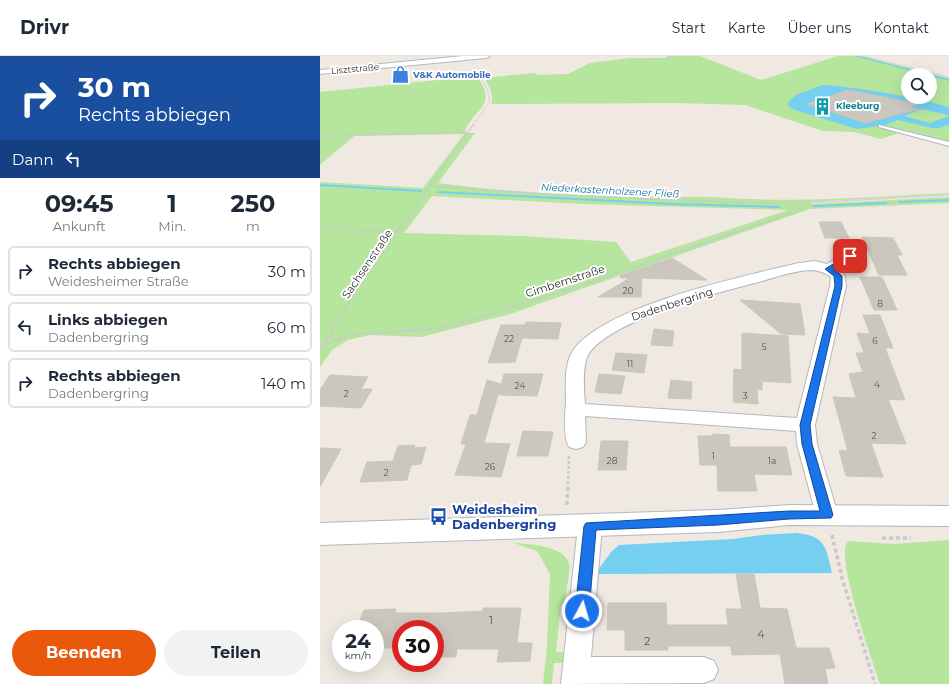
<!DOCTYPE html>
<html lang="de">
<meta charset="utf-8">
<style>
:root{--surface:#fff;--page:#f2f2f3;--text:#1f2937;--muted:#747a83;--line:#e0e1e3;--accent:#ea580c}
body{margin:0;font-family:Montserrat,sans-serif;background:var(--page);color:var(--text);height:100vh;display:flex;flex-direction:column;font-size:15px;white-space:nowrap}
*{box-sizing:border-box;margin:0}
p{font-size:13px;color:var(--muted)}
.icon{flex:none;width:22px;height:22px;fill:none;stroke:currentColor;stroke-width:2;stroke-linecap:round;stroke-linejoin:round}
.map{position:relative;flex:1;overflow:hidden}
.drawer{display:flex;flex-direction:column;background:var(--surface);width:320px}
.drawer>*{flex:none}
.top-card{background:#1a4fa0;color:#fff;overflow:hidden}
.buttons{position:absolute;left:581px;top:12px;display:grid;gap:8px}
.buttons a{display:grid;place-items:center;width:36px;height:36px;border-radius:50%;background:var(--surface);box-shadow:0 4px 16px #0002;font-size:20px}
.speed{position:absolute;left:12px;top:564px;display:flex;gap:8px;font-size:20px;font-weight:700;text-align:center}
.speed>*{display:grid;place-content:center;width:52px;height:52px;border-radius:50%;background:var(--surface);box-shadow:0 4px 16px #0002;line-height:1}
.speed small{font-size:10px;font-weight:400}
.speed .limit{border:6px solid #d22;background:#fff;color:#111}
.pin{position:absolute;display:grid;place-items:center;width:34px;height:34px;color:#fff;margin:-17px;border-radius:8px;box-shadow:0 2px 6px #0006}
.me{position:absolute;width:44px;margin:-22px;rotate:6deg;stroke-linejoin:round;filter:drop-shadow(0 0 3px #0008)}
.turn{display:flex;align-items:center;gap:14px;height:84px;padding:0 12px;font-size:18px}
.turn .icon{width:52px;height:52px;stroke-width:2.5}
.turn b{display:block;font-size:28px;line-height:34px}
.then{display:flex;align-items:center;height:38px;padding:0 12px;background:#0003;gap:8px;font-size:15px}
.eta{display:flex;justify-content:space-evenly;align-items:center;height:68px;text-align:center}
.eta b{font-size:24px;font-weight:700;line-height:28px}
.primary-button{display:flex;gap:8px;margin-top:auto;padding:8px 12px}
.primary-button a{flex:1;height:46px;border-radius:24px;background:var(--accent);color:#fff;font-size:16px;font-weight:700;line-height:46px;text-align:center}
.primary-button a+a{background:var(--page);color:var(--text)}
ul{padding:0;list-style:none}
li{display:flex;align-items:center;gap:12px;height:50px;margin:0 8px 6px;padding:0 4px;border:2px solid var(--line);border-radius:6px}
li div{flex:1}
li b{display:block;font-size:15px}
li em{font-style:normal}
header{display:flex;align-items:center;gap:24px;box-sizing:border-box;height:56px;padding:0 20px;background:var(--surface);border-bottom:1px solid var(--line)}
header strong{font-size:19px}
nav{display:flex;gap:22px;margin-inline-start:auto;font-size:14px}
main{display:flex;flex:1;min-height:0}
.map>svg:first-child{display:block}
.green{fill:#b6e59e;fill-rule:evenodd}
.water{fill:#75cff0;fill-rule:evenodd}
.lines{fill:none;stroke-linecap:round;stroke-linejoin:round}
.stream{fill:#75cff0;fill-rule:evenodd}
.building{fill:#cbc7bf;stroke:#cbc5ba}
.service-casing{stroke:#b4b7c1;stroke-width:2}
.minor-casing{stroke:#b4b7c1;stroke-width:2}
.tertiary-casing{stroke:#b4b7c1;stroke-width:2}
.path-far4{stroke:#c9c9c9;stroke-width:1;stroke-dasharray:1.5 1;stroke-linecap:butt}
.path-far3{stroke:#c9c9c9;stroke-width:1.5;stroke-dasharray:2 1;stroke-linecap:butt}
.path-far2{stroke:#c9c9c9;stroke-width:2;stroke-dasharray:2.5 1.5;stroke-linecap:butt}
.path-far1{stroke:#c9c9c9;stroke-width:2.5;stroke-dasharray:3 2;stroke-linecap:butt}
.path{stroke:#c9c9c9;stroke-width:3.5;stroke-dasharray:4 3;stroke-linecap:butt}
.service{fill:#fff;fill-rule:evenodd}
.minor{fill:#fff;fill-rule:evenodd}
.tertiary{fill:#fff;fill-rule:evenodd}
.route{fill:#1a73e8;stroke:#114b97}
.labels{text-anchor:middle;stroke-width:4;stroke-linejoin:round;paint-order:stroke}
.far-street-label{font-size:9px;fill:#2e2e2e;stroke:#fff}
.far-shop-label{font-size:9px;font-weight:bold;fill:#366cbe;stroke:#fff;text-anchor:start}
.far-culture-label{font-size:9px;font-weight:bold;fill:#0d838f;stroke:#fff;text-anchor:start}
.number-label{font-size:9px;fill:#555452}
.far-water-label{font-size:10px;font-style:italic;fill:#0d6fa3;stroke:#fff}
.street-label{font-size:11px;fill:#2e2e2e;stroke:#fff}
.near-number-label{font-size:11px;fill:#555452}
.near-transit-label{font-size:13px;font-weight:bold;fill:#164399;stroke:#fff;text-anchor:start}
</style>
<header>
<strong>Drivr</strong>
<nav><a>Start</a><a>Karte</a><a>Über uns</a><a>Kontakt</a></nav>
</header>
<main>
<section class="drawer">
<div class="top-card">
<div class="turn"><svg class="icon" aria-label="right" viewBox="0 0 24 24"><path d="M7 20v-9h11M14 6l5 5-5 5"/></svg><div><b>30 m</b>Rechts abbiegen</div></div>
<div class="then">Dann<svg class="icon" aria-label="left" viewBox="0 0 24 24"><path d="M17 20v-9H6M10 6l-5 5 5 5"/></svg></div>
</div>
<div class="eta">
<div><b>09:45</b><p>Ankunft</p></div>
<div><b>1</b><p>Min.</p></div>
<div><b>250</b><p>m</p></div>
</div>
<ul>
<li><svg class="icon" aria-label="right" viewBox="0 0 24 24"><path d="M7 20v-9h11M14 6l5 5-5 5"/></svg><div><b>Rechts abbiegen</b><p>Weidesheimer Straße</p></div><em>30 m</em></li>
<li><svg class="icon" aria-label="left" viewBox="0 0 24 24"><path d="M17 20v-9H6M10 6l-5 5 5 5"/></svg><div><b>Links abbiegen</b><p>Dadenbergring</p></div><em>60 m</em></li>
<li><svg class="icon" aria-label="right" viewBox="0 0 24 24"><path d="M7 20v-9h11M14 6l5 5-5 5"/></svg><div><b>Rechts abbiegen</b><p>Dadenbergring</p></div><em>140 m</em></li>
</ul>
<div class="primary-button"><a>Beenden</a><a>Teilen</a></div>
</section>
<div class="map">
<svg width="629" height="628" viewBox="0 0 629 628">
<rect width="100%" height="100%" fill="#efe9e1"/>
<g class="green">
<path d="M347 0H380L441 24 518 0H541L629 22V86L561 70 629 89V90L579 77 561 83 534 76 503 75 425 49 355 47 171 48C175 38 167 28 163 19L173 21 216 17V19L248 18 270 7 310 2H344L347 1ZM588 19H610V41H588Z"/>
<path d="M157 20C179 52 153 51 144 77H155L118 127C206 139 296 141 384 141 400 141 416 143 432 143 498 146 564 140 629 137V138L488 146 493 148 629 141V147L490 153 190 258 101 281 50 279 28 284 12 294 0 311V126L103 132 144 78 34 80 0 109V36ZM112 140 262 148 468 154 311 206 296 186 202 180 84 177Z"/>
<path d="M629 484V628H560C553 606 514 499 528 485L574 488Z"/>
<path d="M191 486C207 489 244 488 249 508 251 515 245 540 244 549H241L236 596H246L245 607H234L232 628H223L227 591 230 518 217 495Z"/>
</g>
<g class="water">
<path d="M503 29C547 32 587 40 629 51V69L619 72H612L578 64 565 69 537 73 475 54 468 50 469 45 476 39ZM527 34 596 48H597L545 67 486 48ZM602 53 628 59 629 60 610 67 584 60Z"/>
<path d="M476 477C506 480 506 491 512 517L277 518 278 514 291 496 299 489 413 483 442 479Z"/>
</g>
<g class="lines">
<g class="stream">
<path d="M535 0H539L629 23V25L610 20V19H606Z"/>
<path d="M0 128 101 134 103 135 101 136 0 130Z"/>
<path d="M118 135 353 147 459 150 461 151 459 152 353 149 119 137H118Z"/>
<path d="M629 143V145L579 147 577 146 579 145Z"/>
<path d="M566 146H567V148L494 151 492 150 494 149Z"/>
</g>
</g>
<g class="building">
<path d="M528 34 594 47 589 51 599 53 545 67 489 48Z"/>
<path d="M499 166H521L529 182H505Z"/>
<path d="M542 181 573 182 582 199H577L587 219H559Z"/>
<path d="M352 202 387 224 322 222 321 241H278L310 222H301L300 220Z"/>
<path d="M540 221H562L577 254H554Z"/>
<path d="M420 244 480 248 485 279 461 278Z"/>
<path d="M543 259H560L573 292H565L585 344 568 343 586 388 551 387 563 421 526 420 519 394 528 395 513 341 536 342 529 318 543 316 536 297H544L537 277 550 278Z"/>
<path d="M206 266 241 267 238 283 202 282 195 306 168 307 181 269H205Z"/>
<path d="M334 273 354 275 352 290 331 289Z"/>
<path d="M422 277 468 280 471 327 442 325V334L437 333 438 348 413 346 414 313 422 314Z"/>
<path d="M296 297 327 299 324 317 292 314Z"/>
<path d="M184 318H223L217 340 179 339Z"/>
<path d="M279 318 305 320 301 338 275 336Z"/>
<path d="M10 319 48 321 41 333H52L41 352 0 350V334Z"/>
<path d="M167 324 181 328 164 387 190 388 181 421 135 419 146 388H141L150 359H157Z"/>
<path d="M351 324 372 326 371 343 348 342Z"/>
<path d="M203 375 233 376 228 400H197Z"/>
<path d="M392 378 409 379 410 391H466L472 419 434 418 437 435H398L397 409H380L378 380H392Z"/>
<path d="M281 385H308L306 414H278Z"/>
<path d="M95 389 94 392 106 391 101 408 91 409 87 424 40 426 47 406 73 405 78 390Z"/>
<path d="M0 392 21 393 0 431Z"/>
<path d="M416 518H434L440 552 467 553 476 592H509L515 612 505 613 508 628H465L460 598 412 599 411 590H348V594H305V574H287L288 547H346L347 569H408L406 553H422Z"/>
<path d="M163 552H201L197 587H212L210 605 177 606 179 593H137L136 601H115V573H81V592H55V573H37L44 554 76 553 75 557H122L163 555Z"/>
</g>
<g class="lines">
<defs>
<path id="service" d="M559 69 629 86V90L559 71Z"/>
<g id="minor">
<path d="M143 0H170L166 2 0 18V14Z"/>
<path d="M530 196 535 197 537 200 535 203 519 213 525 220 526 230 495 369 497 388 518 459 515 465 507 468 499 465 496 459 477 388 476 375 265 360 266 386 263 391 256 393 249 391C243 381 245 358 246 346 246 331 244 312 251 298 276 251 428 219 479 207L495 205 507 208 525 197ZM490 214C498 214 504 216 511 221L510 230 477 362 265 348C264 335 262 310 268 299 289 264 399 236 439 226 456 221 473 215 490 214Z"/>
<path d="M270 461 278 464 282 470 271 601H384L394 605 398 614 394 623 384 627 241 628 258 470 262 464Z"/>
</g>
<path id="tertiary" d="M469 449 629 450V470L469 469 398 476 0 489V467L398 454Z"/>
</defs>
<use href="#service" class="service-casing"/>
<use href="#minor" class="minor-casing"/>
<use href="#tertiary" class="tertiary-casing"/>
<g class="path-far4">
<path d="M543 0 629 21"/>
<path d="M326 7 325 4 327 3H347L350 1 349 0"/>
<path d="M562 50 570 51"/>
<path d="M569 51 585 52 604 45"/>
<path d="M577 52 592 56"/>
<path d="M587 52 597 54"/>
<path d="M153 69 169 47C171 38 164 28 160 20"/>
</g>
<g class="path-far3">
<path d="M0 80 148 76"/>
<path d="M110 130 236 139 429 147H485L629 139"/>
<path d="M566 143 573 150"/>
<path d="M90 158 154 68"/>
<path d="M468 158 477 155 484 148"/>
</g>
<g class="path-far2">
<path d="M0 173 78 175"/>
<path d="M12 275 42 225 90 157"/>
<path d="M86 275C130 274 173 257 215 244 301 217 386 186 471 157"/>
</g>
<g class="path-far1">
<path d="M4 288 35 278 100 274"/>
<path d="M0 293 13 274"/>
<path d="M248 428 249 400"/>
</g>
<g class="path">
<path d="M247 449 248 427"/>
<path d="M512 479 522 522 555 628"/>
<path d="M562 482H591"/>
</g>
<use href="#service" class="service"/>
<use href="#minor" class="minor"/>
<use href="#tertiary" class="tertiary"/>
</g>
<path class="route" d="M530 198 534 200 533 202 514 213 522 220V230L490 369 492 388 513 459 511 462 469 463 398 469 276 474 269 555 267 559 262 560 257 559 255 555 264 470 266 467 469 455H500L482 388 480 369 515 230 514 220 505 213Z"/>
<defs>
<symbol id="shop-bare" viewBox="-9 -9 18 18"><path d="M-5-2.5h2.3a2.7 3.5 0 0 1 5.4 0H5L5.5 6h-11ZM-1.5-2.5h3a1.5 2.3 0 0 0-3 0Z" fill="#3f7fe0" stroke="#fff" stroke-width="2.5" paint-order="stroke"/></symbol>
<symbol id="building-bare" viewBox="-9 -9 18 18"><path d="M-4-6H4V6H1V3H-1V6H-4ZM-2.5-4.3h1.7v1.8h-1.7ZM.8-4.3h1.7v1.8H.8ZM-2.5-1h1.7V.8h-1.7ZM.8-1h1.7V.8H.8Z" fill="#0f9aa8" stroke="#fff" stroke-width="2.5" paint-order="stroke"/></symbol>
<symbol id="bus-bare" viewBox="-9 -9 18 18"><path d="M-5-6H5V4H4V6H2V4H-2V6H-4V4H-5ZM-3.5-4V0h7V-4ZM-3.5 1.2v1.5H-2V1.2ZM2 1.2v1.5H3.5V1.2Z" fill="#1a4fb4" stroke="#fff" stroke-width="2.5" paint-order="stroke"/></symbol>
</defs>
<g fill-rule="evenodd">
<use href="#shop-bare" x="68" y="6" width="25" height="25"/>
<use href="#building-bare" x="490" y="38" width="25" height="25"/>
<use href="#bus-bare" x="106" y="448" width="25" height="25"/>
</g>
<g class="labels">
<g class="far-street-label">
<text transform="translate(35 13) rotate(-5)" y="3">Lisztstraße</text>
</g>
<g class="far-shop-label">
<text x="93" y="22">V&amp;K Automobile</text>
</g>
<g class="far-culture-label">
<text x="516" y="53">Kleeburg</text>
</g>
<g class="number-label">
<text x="308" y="238">20</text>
<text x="560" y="251">8</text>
<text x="189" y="286">22</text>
<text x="555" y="288">6</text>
<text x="444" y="294">5</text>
<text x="310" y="311">11</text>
<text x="557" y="332">4</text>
<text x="200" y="333">24</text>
<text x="26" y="341">2</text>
<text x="425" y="343">3</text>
<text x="554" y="383">2</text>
<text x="393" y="403">1</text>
<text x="292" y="408">28</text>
<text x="452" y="408">1a</text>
<text x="170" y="414">26</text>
<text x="66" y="420">2</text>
</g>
<g class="far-water-label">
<text transform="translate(290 134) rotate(3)" y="4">Niederkastenholzener Fließ</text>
</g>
<g class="street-label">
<text transform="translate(47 208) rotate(-56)" y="4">Sachsenstraße</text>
<text transform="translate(245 225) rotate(-18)" y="4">Cimbernstraße</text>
<text transform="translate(352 248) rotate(-18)" y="4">Dadenbergring</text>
</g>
<g class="near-number-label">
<text x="171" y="568">1</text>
<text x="441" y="582">4</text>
<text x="327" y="589">2</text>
</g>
<g class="near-transit-label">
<text x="132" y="458">Weidesheim<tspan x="132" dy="15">Dadenbergring</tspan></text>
</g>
</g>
</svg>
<div class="buttons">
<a><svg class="icon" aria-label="search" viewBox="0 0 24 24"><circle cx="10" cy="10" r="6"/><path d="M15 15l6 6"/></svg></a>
</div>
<div class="speed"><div>24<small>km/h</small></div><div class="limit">30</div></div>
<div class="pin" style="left:530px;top:200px;background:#d93025"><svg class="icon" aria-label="arrive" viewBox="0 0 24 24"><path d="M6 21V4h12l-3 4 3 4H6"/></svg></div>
<svg class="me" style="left:262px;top:555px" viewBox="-20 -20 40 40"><circle r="17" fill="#1a73e8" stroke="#fff" stroke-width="3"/><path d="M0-11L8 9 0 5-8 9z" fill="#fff"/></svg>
</div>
</main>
